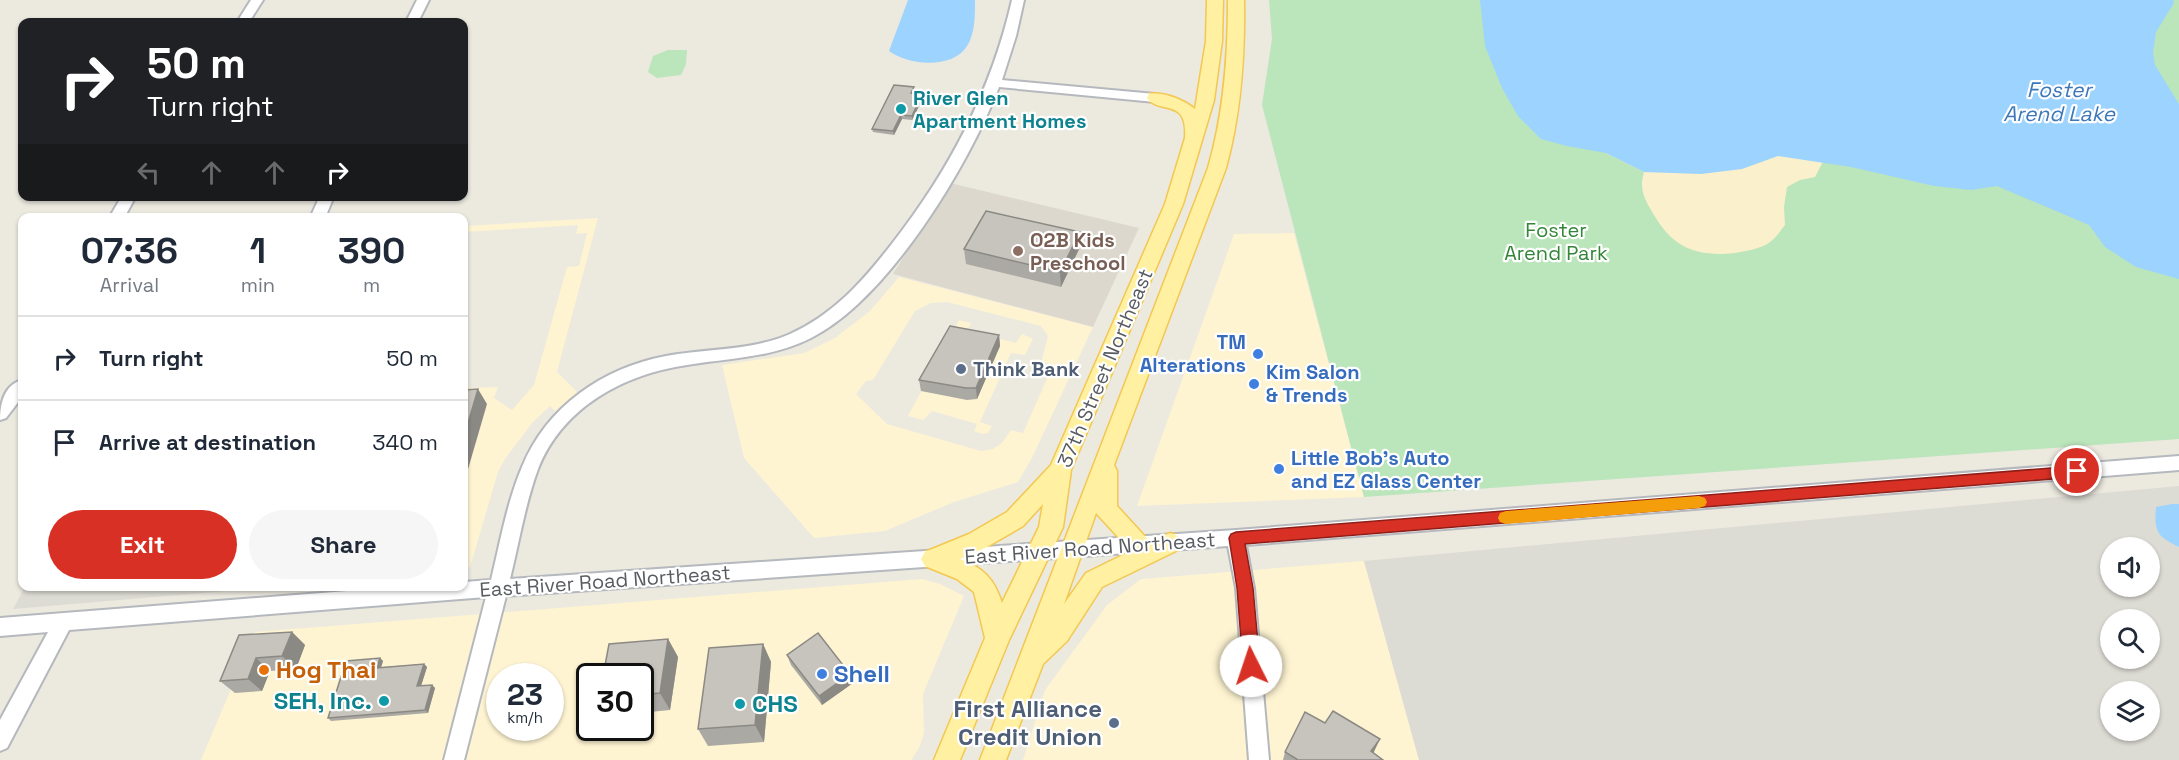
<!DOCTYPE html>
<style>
:root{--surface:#fff;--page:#f6f6f7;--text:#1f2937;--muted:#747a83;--line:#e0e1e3;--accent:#d93025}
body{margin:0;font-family:"Space Grotesk",sans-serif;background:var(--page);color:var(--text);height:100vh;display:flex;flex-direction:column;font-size:22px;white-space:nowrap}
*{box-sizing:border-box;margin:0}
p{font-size:20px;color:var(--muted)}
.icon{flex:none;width:33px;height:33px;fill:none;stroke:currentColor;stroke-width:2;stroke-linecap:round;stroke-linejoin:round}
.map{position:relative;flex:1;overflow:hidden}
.sheet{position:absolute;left:18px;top:213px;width:450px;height:378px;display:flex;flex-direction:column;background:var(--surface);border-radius:12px;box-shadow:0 2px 4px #0004}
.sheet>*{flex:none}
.banner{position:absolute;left:18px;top:18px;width:450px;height:183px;border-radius:12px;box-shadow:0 2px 4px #0004;background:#202124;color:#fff;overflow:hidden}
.controls{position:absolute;left:2100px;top:537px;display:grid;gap:12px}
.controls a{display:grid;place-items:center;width:60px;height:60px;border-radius:50%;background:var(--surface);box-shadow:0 2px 4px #0004;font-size:30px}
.speed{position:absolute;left:486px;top:663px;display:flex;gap:12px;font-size:30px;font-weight:700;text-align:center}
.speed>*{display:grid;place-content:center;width:78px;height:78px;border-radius:50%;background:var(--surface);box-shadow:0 2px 4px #0004;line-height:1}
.speed small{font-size:15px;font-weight:400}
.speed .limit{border:3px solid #111;border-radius:9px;background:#fff;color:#111}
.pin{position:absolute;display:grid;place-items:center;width:51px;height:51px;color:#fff;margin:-26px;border:3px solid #fff;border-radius:50%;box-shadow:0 2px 6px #0007}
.me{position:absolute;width:66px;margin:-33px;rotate:356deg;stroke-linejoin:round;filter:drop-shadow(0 0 4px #0008)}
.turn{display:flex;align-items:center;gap:21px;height:126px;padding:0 30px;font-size:27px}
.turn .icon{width:78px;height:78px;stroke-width:2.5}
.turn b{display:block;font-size:42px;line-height:51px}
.lanes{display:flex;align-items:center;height:57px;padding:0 30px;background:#0003;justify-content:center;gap:30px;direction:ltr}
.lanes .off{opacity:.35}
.eta{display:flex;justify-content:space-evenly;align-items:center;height:102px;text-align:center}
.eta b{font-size:36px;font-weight:700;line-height:42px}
.button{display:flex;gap:12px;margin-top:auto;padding:12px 30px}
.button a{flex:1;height:69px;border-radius:36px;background:var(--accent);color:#fff;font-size:24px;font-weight:700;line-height:69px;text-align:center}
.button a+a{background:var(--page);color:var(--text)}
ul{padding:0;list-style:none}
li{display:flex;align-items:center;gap:18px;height:84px;padding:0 30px;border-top:2px solid var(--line)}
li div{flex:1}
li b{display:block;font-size:22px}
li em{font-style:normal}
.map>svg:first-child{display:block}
.commercial{fill:#fef4d2;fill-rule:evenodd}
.industrial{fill:#dcdbd4;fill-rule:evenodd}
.education{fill:#dcd8ce}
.green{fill:#bbe5bb}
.sand{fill:#faf0cc}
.water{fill:#9cd3ff}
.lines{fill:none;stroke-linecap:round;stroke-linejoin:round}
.minor-casing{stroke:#b5b8bd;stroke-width:4}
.major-casing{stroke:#f3c751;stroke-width:3}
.minor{fill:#fff;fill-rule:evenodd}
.major{fill:#fff1a1;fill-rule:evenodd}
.wall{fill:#aba9a3}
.shaded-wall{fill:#8b8984}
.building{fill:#c7c4bd;stroke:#8b8984;stroke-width:1.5}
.route{fill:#d93025;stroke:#8d1f18;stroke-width:1.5}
.slow{fill:#f59e0b}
.culture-dot{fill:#0f9aa8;stroke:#fff;stroke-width:2}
.education-dot{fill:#8d6e63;stroke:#fff;stroke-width:2}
.shop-dot{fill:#3f7fe0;stroke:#fff;stroke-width:2}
.service-dot{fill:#5c6f8a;stroke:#fff;stroke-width:2}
.food-dot{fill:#e8710a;stroke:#fff;stroke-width:2}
.labels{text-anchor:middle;stroke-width:4.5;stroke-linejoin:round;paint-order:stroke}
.culture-label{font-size:20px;font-weight:bold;fill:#0d838f;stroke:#fff;text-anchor:start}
.park-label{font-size:20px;fill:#338538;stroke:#fff}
.education-label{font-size:20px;font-weight:bold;fill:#785e54;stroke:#fff;text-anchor:start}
.shop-label{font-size:20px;font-weight:bold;fill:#366cbe;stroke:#fff;text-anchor:start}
.street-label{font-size:20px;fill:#585c61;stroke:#fff}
.service-label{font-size:20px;font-weight:bold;fill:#4e5e75;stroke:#fff;text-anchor:start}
.water-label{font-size:21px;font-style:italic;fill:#3c78ba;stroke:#fff}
.near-food-label{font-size:24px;font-weight:bold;fill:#c56008;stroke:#fff;text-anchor:start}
.near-shop-label{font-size:24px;font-weight:bold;fill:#366cbe;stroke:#fff;text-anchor:start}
.near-culture-label{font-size:24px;font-weight:bold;fill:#0d838f;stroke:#fff;text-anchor:end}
.near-service-label{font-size:24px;font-weight:bold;fill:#4e5e75;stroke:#fff;text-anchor:end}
</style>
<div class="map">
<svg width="2179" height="760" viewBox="0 0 2179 760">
<rect width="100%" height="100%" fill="#ece9df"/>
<g class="commercial">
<path d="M598 218 557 372 578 393 555 411 550 406 532 423 505 459 498 472 470 567 464 568V388L498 387 494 398 512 410 534 385 567 267 579 266 587 233 576 234 578 225 464 232V226Z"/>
<path d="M1294 233 1364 497 1137 506 1234 234Z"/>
<path d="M899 277 1093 327 1032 458 1018 482 954 502 885 531 814 538 744 458 722 365 804 353 835 338 870 311ZM947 302 1041 326 1048 336 1042 359 1043 362 1053 365 1023 433 1011 430 1002 443 993 449 981 451 887 424 856 394 866 381 873 380 915 311 931 303Z"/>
<path d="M959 320 971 323 967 330 1016 343 1022 334 1033 339 1025 355 1011 353 980 422 992 426 988 433 982 434 974 431 977 424 932 411 923 420 908 416Z"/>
<path d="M1364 561 1419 760H1023L1045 690 1107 605 1141 579Z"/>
<path d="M922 579 940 584 964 596 923 694 924 733 919 748 911 760H201L255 632ZM500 676H550V728H500ZM590 676H640V728H590Z"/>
</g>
<g class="industrial">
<path d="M2179 486V760H1419L1364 561ZM2110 548H2150V586H2110ZM2110 620H2150V658H2110ZM2110 692H2150V730H2110Z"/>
<path d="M25 587V586L274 587 13 609Z"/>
</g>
<path class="education" d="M950 183 1139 228 1093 327 893 274Z"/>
<g class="green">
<path d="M1269 0H2179V439L1364 497 1262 105 1272 39Z"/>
<path d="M668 50H687L686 64 681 75 657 78 648 72 653 56Z"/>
</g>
<path class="sand" d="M1606 153 1826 156 1815 177 1800 180 1787 187 1784 207 1785 225C1781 230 1776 238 1770 242 1761 249 1745 251 1735 253 1697 257 1673 248 1654 215 1644 198 1639 190 1644 172Z"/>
<g class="water">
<path d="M908 0H975C975 15 975 34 967 46 952 70 908 65 889 51Z"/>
<path d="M1480 0H2173L2174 3 2156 32 2153 53 2155 65 2179 104V279L2136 267 2105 247 2089 225 1997 186 1971 190 1934 186 1851 167 1778 156 1742 169 1701 174 1644 172 1606 153 1567 146 1541 139 1518 116 1502 88 1485 46Z"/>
<path d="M2172 504H2179V547C2157 536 2154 532 2156 507Z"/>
</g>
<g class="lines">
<defs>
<g id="minor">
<path d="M251 0H263L249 22H237Z"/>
<path d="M417 0H429L418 22H406Z"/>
<path d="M1012 0H1024L1016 36 1002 80 1155 94 1162 98 1155 102 999 87C968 167 888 299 811 338 771 358 730 358 687 365 625 374 563 406 538 469 525 504 519 543 510 579L1236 530 2179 456V470L1246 545 1254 588 1269 760H1249L1236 588 1228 546 506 596 464 760H444L486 597 69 630 7 748 0 751V720L48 632 0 636V618L411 586H464V582L491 580C500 543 507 502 522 467 547 406 603 368 666 356 707 348 752 351 790 334 834 314 862 282 891 245 949 171 991 92 1012 0Z"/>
<path d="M122 196H136L124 218H109Z"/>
<path d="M320 196H334L325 218H310Z"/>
<path d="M22 380V397L6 418 0 420C0 404 4 385 22 380Z"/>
</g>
<g id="major">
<path d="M1207 0H1223L1222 41 1214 100 1183 204 1071 470 1063 527 1009 640 960 760H934L985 638 974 592 957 579 925 566 921 559 925 552 969 534 1007 512 1051 465 1165 204 1185 138C1188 97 1160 115 1147 98L1149 94C1163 91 1184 100 1195 109L1206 41ZM1043 504 1039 527 1002 603C994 578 983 568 960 559L985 548 1023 526Z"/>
<path d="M1228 0H1244C1245 57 1241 113 1226 168L1114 465 1117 471V506L1150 542 1170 533 1178 536 1182 543 1178 550 1102 587 1067 641 1043 664 1006 760H980L1208 168C1224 113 1228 57 1228 0ZM1096 513 1131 551 1086 573 1064 604Z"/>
</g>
</defs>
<use href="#minor" class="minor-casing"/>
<use href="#major" class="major-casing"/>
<use href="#minor" class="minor"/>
<use href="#major" class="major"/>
</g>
<g class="wall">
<path d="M914 87V93L923 98 912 120 902 119 894 135 873 132 872 129Z"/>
<path d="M1080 232V247L1061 287 966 264 964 249Z"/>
<path d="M999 335 1000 346 977 399 967 400 921 391 919 380Z"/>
<path d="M292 632 305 645 296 669 270 671 262 691 235 693 220 681Z"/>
<path d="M668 639 678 657 670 710 640 713V676Z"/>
<path d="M763 644 771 662 764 742 708 746 698 729Z"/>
<path d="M787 655 850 674 853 683 822 705 791 665Z"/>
<path d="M380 658 383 661 381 667 424 664 427 667 421 686 432 685 435 688 428 713 331 721 328 718Z"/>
<path d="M1285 752 1374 753 1383 760H1283Z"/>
</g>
<g class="shaded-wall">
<path d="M922 94 923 98 912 120V116Z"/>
<path d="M901 115 902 119 894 135 893 131Z"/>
<path d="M1080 232V247L1061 287 1060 272Z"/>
<path d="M999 335 1000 346 977 399 976 388Z"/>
<path d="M478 389 487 404 464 483V437Z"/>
<path d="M292 632 305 645 296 669 282 656Z"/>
<path d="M668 639 678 657 670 710 660 693Z"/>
<path d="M763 644 771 662 764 742 755 725Z"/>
<path d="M256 658 270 671 262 691 248 679Z"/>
<path d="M380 658 383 661 380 671 377 668Z"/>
<path d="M424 664 427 667 420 689 417 686Z"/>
<path d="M850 674 853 683 822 705 819 696Z"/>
<path d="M432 685 435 688 428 713 425 710Z"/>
<path d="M1380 739 1372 756 1371 751Z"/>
</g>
<g class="building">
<path d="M894 85 914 87 911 93 922 94 912 116 901 115 893 131 872 129Z"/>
<path d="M986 211 1080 232 1060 272 964 249Z"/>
<path d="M950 326 999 335 976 388H966L919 380Z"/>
<path d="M478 389 464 437V390Z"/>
<path d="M292 632 282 656 256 658 248 679 220 681 239 635Z"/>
<path d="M818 633 850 674 819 696 787 655Z"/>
<path d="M668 639 660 693 640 695V676H603L609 644Z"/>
<path d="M763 644 755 725 698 729 709 648Z"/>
<path d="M380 658 377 668 424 664 417 686 432 685 425 710 328 718 346 661Z"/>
<path d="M1333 711 1380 739 1371 751 1383 760H1298L1285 752 1305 712 1325 723Z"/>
</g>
<path class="route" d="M2077 466 2082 467 2084 471 2082 476 2077 477 1245 544 1253 588 1260 666 1257 671 1251 673 1246 671 1243 666 1237 588 1229 538 1231 534 1236 532Z"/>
<path class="slow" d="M1699 496 1705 498 1707 502 1705 506 1699 508 1506 524 1500 522 1498 518 1500 513 1506 511Z"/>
<g class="culture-dot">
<circle cx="901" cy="109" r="6"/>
<circle cx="384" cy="701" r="6"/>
<circle cx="740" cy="704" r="6"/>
</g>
<circle class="education-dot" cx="1018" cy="251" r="6"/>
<g class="shop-dot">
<circle cx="1258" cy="354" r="6"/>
<circle cx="1254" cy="384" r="6"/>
<circle cx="1279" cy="469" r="6"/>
<circle cx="822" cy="674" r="6"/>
</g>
<g class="service-dot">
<circle cx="961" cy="369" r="6"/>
<circle cx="1114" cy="723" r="6"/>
</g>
<circle class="food-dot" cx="264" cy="670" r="6"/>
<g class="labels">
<g class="culture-label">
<text x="913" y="105">River Glen<tspan x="913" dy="23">Apartment Homes</tspan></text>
</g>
<g class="park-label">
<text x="1556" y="237">Foster<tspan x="1556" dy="23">Arend Park</tspan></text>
</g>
<g class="education-label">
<text x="1030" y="247">O2B Kids<tspan x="1030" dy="23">Preschool</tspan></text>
</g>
<g class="shop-label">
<text x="1246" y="349" text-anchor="end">TM<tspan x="1246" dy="23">Alterations</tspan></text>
<text x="1266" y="379">Kim Salon<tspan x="1266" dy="23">&amp; Trends</tspan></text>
<text x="1291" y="465">Little Bob's Auto<tspan x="1291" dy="23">and EZ Glass Center</tspan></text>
</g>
<g class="street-label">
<text transform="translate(1105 368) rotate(-67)" y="7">37th Street Northeast</text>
<text transform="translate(1090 548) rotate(-4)" y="7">East River Road Northeast</text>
<text transform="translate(605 581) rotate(-4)" y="7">East River Road Northeast</text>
</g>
<g class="service-label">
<text x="973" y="376">Think Bank</text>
</g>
<g class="water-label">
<text x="2059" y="97">Foster<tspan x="2059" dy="24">Arend Lake</tspan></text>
</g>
<g class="near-food-label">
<text x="276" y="678">Hog Thai</text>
</g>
<g class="near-shop-label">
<text x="834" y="682">Shell</text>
</g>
<g class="near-culture-label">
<text x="372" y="709">SEH, Inc.</text>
<text x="752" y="712" text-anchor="start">CHS</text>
</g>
<g class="near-service-label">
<text x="1102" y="717">First Alliance<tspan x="1102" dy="28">Credit Union</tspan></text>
</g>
</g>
</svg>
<div class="controls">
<a><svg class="icon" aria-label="sound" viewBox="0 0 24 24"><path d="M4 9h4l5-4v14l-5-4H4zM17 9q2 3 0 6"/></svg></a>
<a><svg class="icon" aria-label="search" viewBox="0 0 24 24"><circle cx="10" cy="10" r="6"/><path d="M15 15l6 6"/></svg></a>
<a><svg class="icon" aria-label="layers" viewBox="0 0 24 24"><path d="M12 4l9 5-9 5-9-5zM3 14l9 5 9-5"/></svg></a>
</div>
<div class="speed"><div>23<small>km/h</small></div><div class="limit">30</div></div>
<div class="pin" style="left:2077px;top:471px;background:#d93025"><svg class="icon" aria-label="arrive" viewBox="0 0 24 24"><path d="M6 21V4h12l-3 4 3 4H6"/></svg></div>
<svg class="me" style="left:1251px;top:666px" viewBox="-20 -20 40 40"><circle r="19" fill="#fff"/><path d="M0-13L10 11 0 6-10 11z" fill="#d93025"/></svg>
<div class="banner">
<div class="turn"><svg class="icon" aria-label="right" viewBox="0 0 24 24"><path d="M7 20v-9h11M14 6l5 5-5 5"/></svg><div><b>50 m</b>Turn right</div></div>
<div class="lanes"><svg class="icon off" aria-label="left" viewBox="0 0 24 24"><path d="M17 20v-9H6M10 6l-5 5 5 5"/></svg><svg class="icon off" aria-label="ahead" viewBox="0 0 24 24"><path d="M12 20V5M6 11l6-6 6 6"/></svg><svg class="icon off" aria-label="ahead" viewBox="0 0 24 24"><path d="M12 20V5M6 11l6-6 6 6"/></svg><svg class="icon" aria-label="right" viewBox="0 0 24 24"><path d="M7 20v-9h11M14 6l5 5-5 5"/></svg></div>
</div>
<section class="sheet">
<div class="eta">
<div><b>07:36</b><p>Arrival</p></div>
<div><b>1</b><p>min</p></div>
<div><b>390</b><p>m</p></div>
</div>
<ul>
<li><svg class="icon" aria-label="right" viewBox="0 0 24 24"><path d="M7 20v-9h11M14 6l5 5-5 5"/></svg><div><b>Turn right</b></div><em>50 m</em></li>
<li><svg class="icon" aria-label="arrive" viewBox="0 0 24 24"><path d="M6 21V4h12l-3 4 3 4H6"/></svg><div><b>Arrive at destination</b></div><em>340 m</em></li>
</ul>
<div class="button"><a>Exit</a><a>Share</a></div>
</section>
</div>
